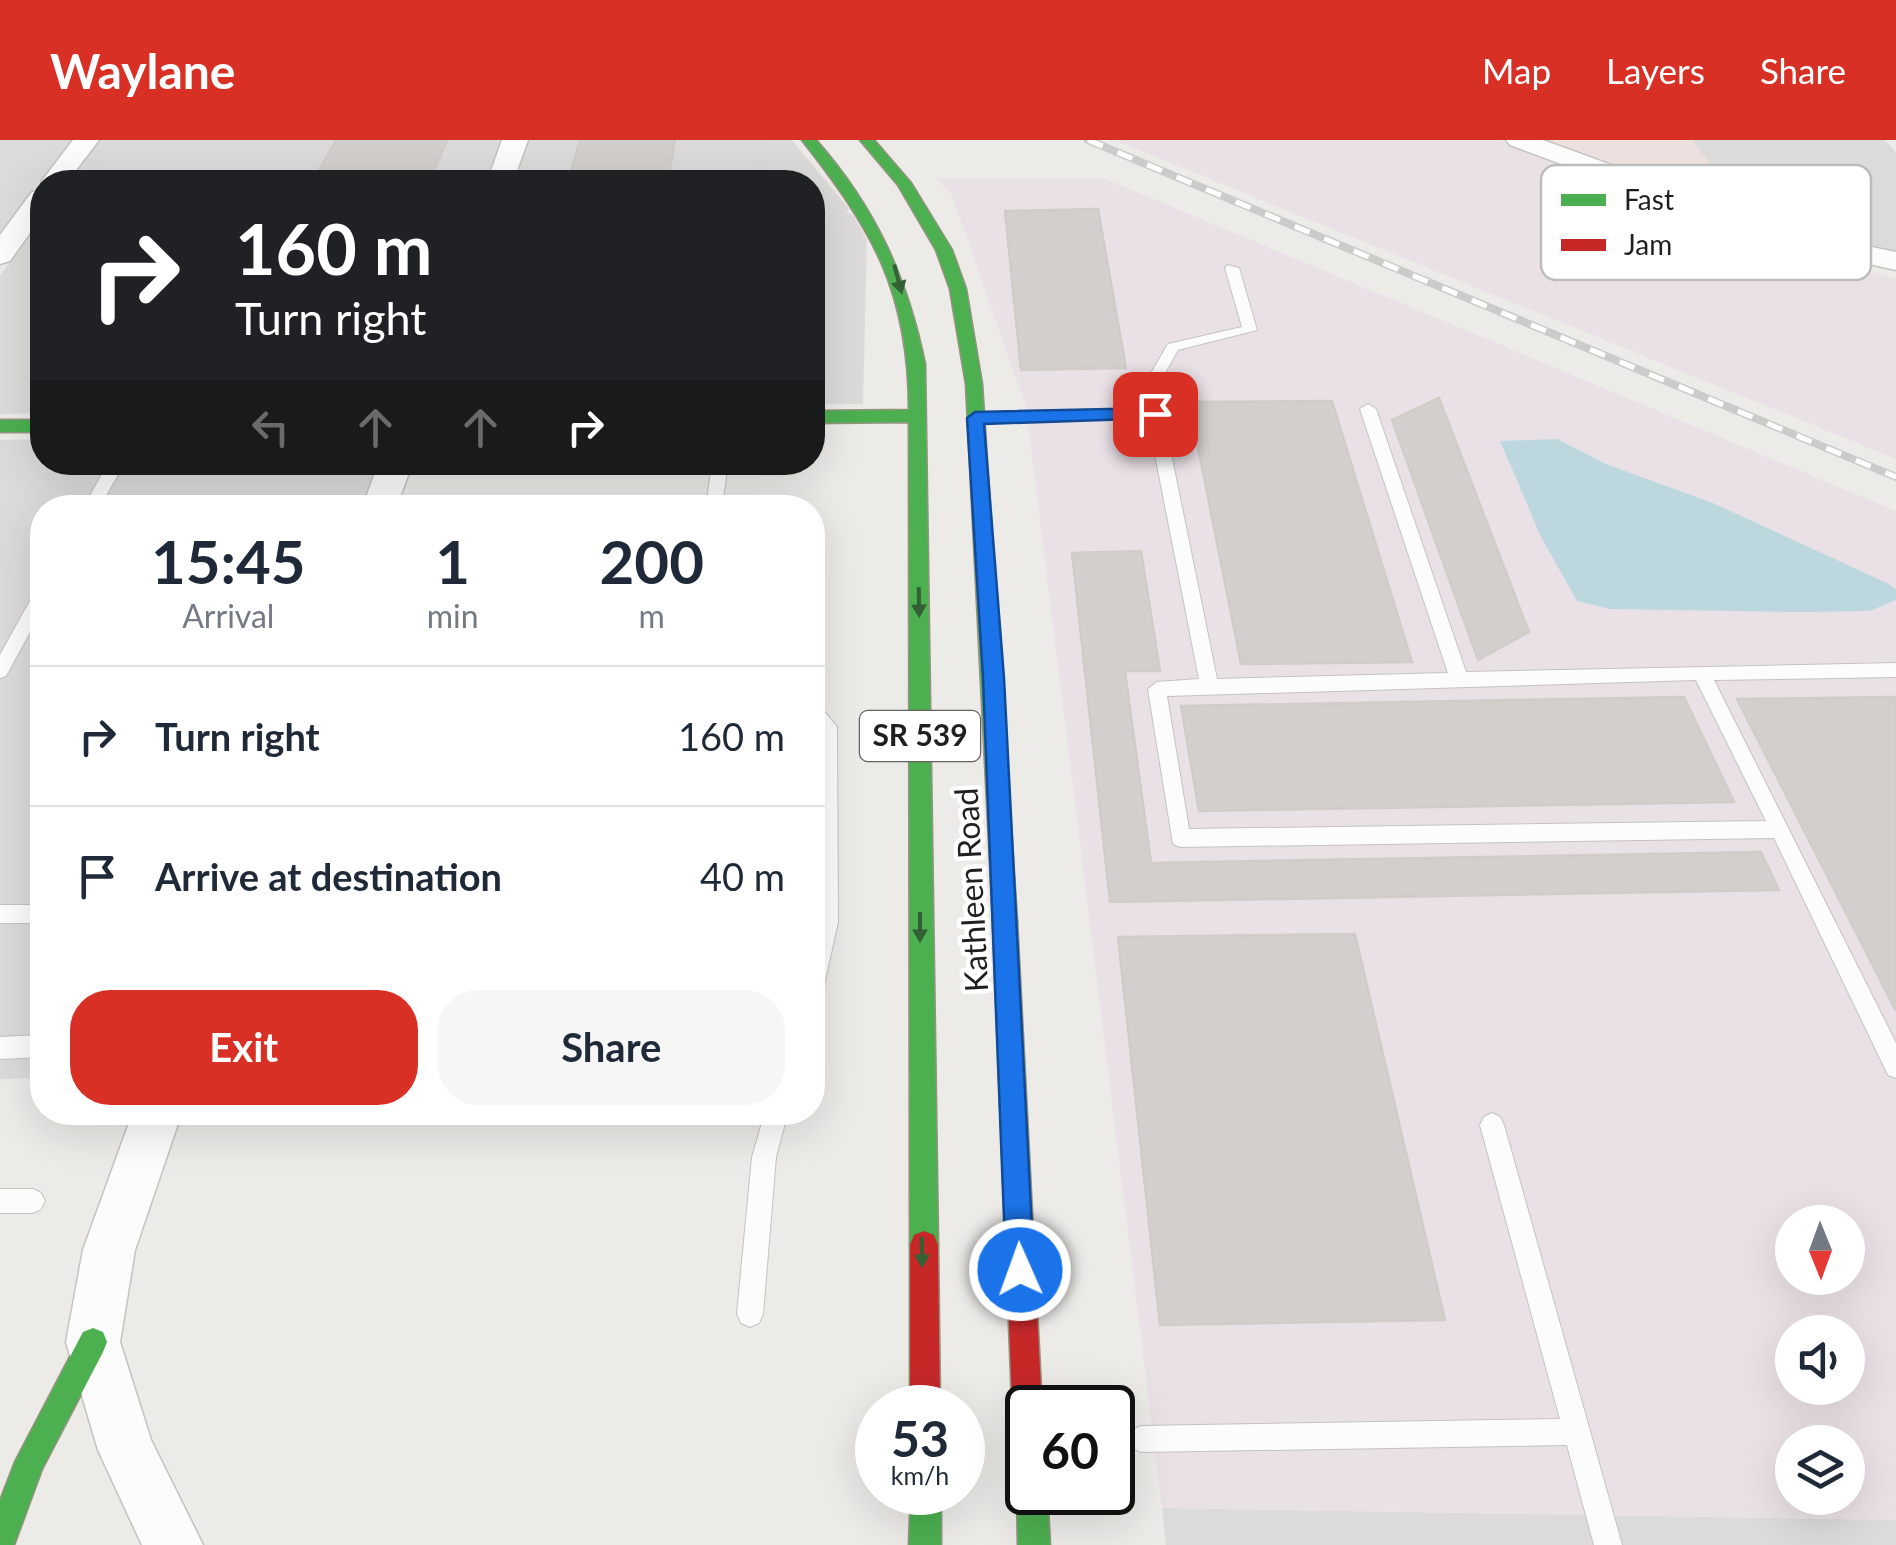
<!DOCTYPE html>
<style>
:root{--surface:#fff;--page:#f6f6f7;--text:#1f2937;--muted:#747a83;--line:#e0e1e3;--accent:#d93025}
body{margin:0;font-family:Lato,sans-serif;background:var(--page);color:var(--text);height:100vh;display:flex;flex-direction:column;font-size:38px;white-space:nowrap}
*{box-sizing:border-box;margin:0}
p{font-size:32px;color:var(--muted)}
.icon{flex:none;width:55px;height:55px;fill:none;stroke:currentColor;stroke-width:2;stroke-linecap:round;stroke-linejoin:round}
.map{position:relative;flex:1;overflow:hidden}
.side{position:absolute;left:30px;top:355px;width:795px;height:630px;display:flex;flex-direction:column;background:var(--surface);border-radius:40px;box-shadow:0 10px 40px #0002}
.side>*{flex:none}
.banner{position:absolute;left:30px;top:30px;width:795px;height:305px;border-radius:40px;box-shadow:0 10px 40px #0002;background:#202124;color:#fff;overflow:hidden}
.needle{width:65px;rotate:179deg}
.buttons{position:absolute;left:1775px;top:1065px;display:grid;gap:20px}
.buttons a{display:grid;place-items:center;width:90px;height:90px;border-radius:50%;background:var(--surface);box-shadow:0 10px 40px #0002;font-size:50px}
.speed{position:absolute;left:855px;top:1245px;display:flex;gap:20px;font-size:50px;font-weight:700;text-align:center}
.speed>*{display:grid;place-content:center;width:130px;height:130px;border-radius:50%;background:var(--surface);box-shadow:0 10px 40px #0002;line-height:1}
.speed small{font-size:25px;font-weight:400}
.speed .limit{border:5px solid #111;border-radius:15px;background:#fff;color:#111}
.pin{position:absolute;display:grid;place-items:center;width:85px;height:85px;color:#fff;margin:-42px;border-radius:20px;box-shadow:0 5px 15px #0006}
.me{position:absolute;width:110px;margin:-55px;rotate:358deg;stroke-linejoin:round;filter:drop-shadow(0 0 8px #0008)}
.turn{display:flex;align-items:center;gap:35px;height:210px;padding:0 40px;font-size:45px}
.turn .icon{width:130px;height:130px;stroke-width:2.5}
.turn b{display:block;font-size:70px;line-height:85px}
.lanes{display:flex;align-items:center;height:95px;padding:0 40px;background:#0003;justify-content:center;gap:50px;direction:ltr}
.lanes .off{opacity:.35}
.eta{display:flex;justify-content:space-evenly;align-items:center;height:170px;text-align:center}
.eta b{font-size:60px;font-weight:700;line-height:70px}
.button{display:flex;gap:20px;margin-top:auto;padding:20px 40px}
.button a{flex:1;height:115px;border-radius:40px;background:var(--accent);color:#fff;font-size:40px;font-weight:700;line-height:115px;text-align:center}
.button a+a{background:var(--page);color:var(--text)}
ul{padding:0;list-style:none}
li{display:flex;align-items:center;gap:30px;height:140px;padding:0 40px;border-top:2px solid var(--line)}
li div{flex:1}
li b{display:block;font-size:38px}
li em{font-style:normal}
header{display:flex;align-items:center;gap:60px;box-sizing:border-box;height:140px;padding:0 50px;background:var(--accent);color:#fff}
header strong{font-size:48px}
nav{display:flex;gap:55px;margin-inline-start:auto;font-size:35px}
.map>svg:first-child{display:block}
.residential{fill:#dcdbd9}
.commercial{fill:#eee0de}
.industrial{fill:#eae1e6;fill-rule:evenodd}
.water{fill:#bdd7de}
.building{fill:#d2cfcc;stroke:#d0cdc9;stroke-width:2.5}
.lines{fill:none;stroke-linecap:round;stroke-linejoin:round}
.lane-casing{stroke:#c4c3c2;stroke-width:2}
.street-casing{stroke:#c4c3c2;stroke-width:3}
.fast-casing{stroke:#949581;stroke-width:3}
.jam-casing{stroke:#949581;stroke-width:3}
.lane{fill:#fcfcfc;fill-rule:evenodd}
.street{fill:#fcfcfc;fill-rule:evenodd}
.fast{fill:#4caf50;fill-rule:evenodd}
.jam{fill:#c62828;fill-rule:evenodd}
.rail-casing{stroke:#cbcbca;stroke-width:8}
.rail{stroke:#fff;stroke-width:5;stroke-dasharray:16;stroke-linecap:butt}
.oneway{fill:#336035}
.route{fill:#1a73e8;stroke:#114b97;stroke-width:2.5}
.labels{text-anchor:middle;stroke-width:9;stroke-linejoin:round;paint-order:stroke}
.shield{fill:#fff;stroke:#626262;stroke-width:2.5}
.shield-label{font-size:30px;font-weight:bold;fill:#1f1f1f}
.street-label{font-size:32px;fill:#1f1f1f;stroke:#fff}
.key{fill:#fff;stroke:#bcbcbc;stroke-width:2.5}
.key-label{font-size:28px;fill:#1f1f1f}
</style>
<header>
<strong>Waylane</strong>
<nav><a>Map</a><a>Layers</a><a>Share</a></nav>
</header>
<div class="map">
<svg width="1896" height="1405" viewBox="0 0 1896 1405">
<rect width="100%" height="100%" fill="#edebe8"/>
<g class="residential">
<path d="M0 0H72L0 95Z"/>
<path d="M100 0H501L485 42H68Z"/>
<path d="M529 0H792L849 69 846 72 854 76 867 100 863 264H813L812 42H514Z"/>
<path d="M1692 0H1885L1896 12V111L1839 102 1747 75Z"/>
<path d="M42 78V273L0 274V136Z"/>
<path d="M42 299V322L378 323 360 367 42 368V938L0 939V300Z"/>
<path d="M1162 1368 1896 1380V1405H1166Z"/>
</g>
<path class="commercial" d="M1542 0H1692L1747 75Z"/>
<g class="industrial">
<path d="M1114 0H1497L1780 104 1896 139V319Z"/>
<path d="M935 38 1106 39 1896 371V449L1713 363 1606 324 1557 299 1500 302 1540 395 1577 461 1609 469 1870 471 1896 460V1380L1162 1368 1026 267 951 53ZM1792 1082H1848V1138H1792ZM1792 1192H1848V1248H1792ZM1792 1302H1848V1358H1792Z"/>
</g>
<path class="water" d="M1557 299 1606 324 1713 363 1887 443 1896 449V460L1870 471 1801 472 1609 469 1577 461 1540 395 1500 301Z"/>
<g class="building">
<path d="M336 0H447L429 42H313Z"/>
<path d="M580 0H675L669 34 570 35Z"/>
<path d="M1098 69 1126 228 1021 230 1005 71Z"/>
<path d="M1439 258 1529 492 1478 520 1392 280Z"/>
<path d="M1332 261 1412 522 1241 524 1189 262Z"/>
<path d="M1141 411 1160 531H1125L1151 723 1761 712 1779 750 1110 762 1072 413Z"/>
<path d="M1684 557 1734 662 1199 671 1181 566Z"/>
<path d="M1896 557V871L1737 559Z"/>
<path d="M1355 794 1445 1180 1160 1185 1118 797Z"/>
</g>
<g class="lines">
<defs>
<g id="lane">
<path d="M1227 125 1239 128 1257 190 1178 210 1165 233 1163 274 1217 539 1448 533 1360 269 1368 264 1376 269 1466 532 1896 523V537L1714 540 1896 903V938L1888 935 1774 698 1180 707 1173 704 1148 549 1157 542 1199 539 1148 279 975 283 967 278 975 273 1148 269 1151 233 1168 204 1242 187 1225 128ZM1696 540 1766 681 1189 689 1167 556Z"/>
<path d="M109 322H125L99 368H83Z"/>
<path d="M712 322H728L722 368H706Z"/>
<path d="M42 449V470L6 536 0 538V515L36 450Z"/>
<path d="M812 563 819 565 837 587 838 782 823 850 820 857 812 860V803L818 782 819 589 812 583Z"/>
<rect x="0" y="765" width="42" height="18"/>
<path d="M42 895V917L0 919V897Z"/>
<path d="M765 972H788L776 1017 763 1174 759 1183 750 1187 741 1183 737 1174 752 1017Z"/>
<path d="M1492 973 1500 977 1504 985 1622 1405H1594L1567 1305 1141 1312 1132 1308 1128 1299 1132 1290 1141 1286 1560 1279 1480 985 1484 977Z"/>
<path d="M0 1049H33L41 1053 45 1061 41 1069 33 1073H0Z"/>
</g>
<g id="street">
<path d="M73 0H99L67 42 42 45 41 42Z"/>
<path d="M502 0H528L513 42H487Z"/>
<path d="M1506 0H1543L1790 90 1896 112V130L1773 103 1510 5Z"/>
<path d="M42 50V76L10 121 0 124V95L32 52Z"/>
<path d="M379 322H413L396 368H362Z"/>
<path d="M133 972H182L135 1110 120 1202 151 1300 203 1405H142L98 1310 66 1202 83 1110Z"/>
</g>
<g id="fast">
<path d="M802 0H816C875 67 907 137 925 224L938 1105 934 1115 924 1119 914 1115 910 1105 909 282 812 283V271L909 270C909 152 873 90 802 0Z"/>
<path d="M860 0H874L911 43 952 110 966 149 982 244 1017 781 1013 789 1005 792 997 789 993 781 966 244 950 149 936 110 898 45Z"/>
<rect x="0" y="280" width="42" height="12"/>
<path d="M93 1188 103 1192 107 1202 103 1212 42 1329 14 1405H0V1361L15 1322 83 1192Z"/>
<path d="M1028 1339V1352H1047L1050 1405H1018L1017 1352 1021 1341Z"/>
<path d="M911 1352H941V1405H909Z"/>
</g>
<g id="jam">
<path d="M1005 770 1013 773 1017 781 1042 1268H1028V1301L1017 1297 1013 1286 993 781 997 773Z"/>
<path d="M924 1091 934 1095 938 1105 940 1268H910V1105L914 1095Z"/>
</g>
</defs>
<use href="#lane" class="lane-casing"/>
<use href="#street" class="street-casing"/>
<use href="#fast" class="fast-casing"/>
<use href="#jam" class="jam-casing"/>
<use href="#lane" class="lane"/>
<use href="#street" class="street"/>
<use href="#fast" class="fast"/>
<use href="#jam" class="jam"/>
<defs>
<path id="rail" d="M1088 0 1896 337"/>
</defs>
<use href="#rail" class="rail-casing"/>
<use href="#rail" class="rail"/>
</g>
<defs><path id="oneway-solid" d="M-6-.8H1V-3.2L6.5 0L1 3.2V.8H-6Z" transform="scale(2.5)"/></defs>
<g class="oneway">
<use href="#oneway-solid" transform="translate(898 139) rotate(75)"/>
<use href="#oneway-solid" transform="translate(919 462) rotate(89)"/>
<use href="#oneway-solid" transform="translate(920 787) rotate(90)"/>
<use href="#oneway-solid" transform="translate(922 1112) rotate(89)"/>
</g>
<path class="route" d="M1155 268 1164 274 1161 278 984 284 1004 538 1034 1130 1030 1140 1020 1144 1010 1140 1006 1130 983 538 967 278 975 272Z"/>
<g class="labels">
<rect class="shield" x="860" y="571" width="120" height="50" rx="8"/>
<g class="shield-label">
<text x="920" y="606">SR 539</text>
</g>
<g class="street-label">
<text transform="translate(972 750) rotate(-93)" y="11">Kathleen Road</text>
</g>
</g>
<rect x="1541" y="25" width="330" height="115" rx="15" class="key"/>
<rect x="1561" y="54" width="45" height="12" fill="#4caf50"/>
<rect x="1561" y="99" width="45" height="12" fill="#c62828"/>
<g class="key-label">
<text x="1624" y="70">Fast</text>
<text x="1624" y="115">Jam</text>
</g>
</svg>
<div class="buttons">
<a><svg class="needle" viewBox="-14 -14 28 28"><path d="M0-13l5 13h-10z" fill="#e53935"/><path d="M0 13l5-13h-10z" fill="#747a83"/></svg></a>
<a><svg class="icon" aria-label="sound" viewBox="0 0 24 24"><path d="M4 9h4l5-4v14l-5-4H4zM17 9q2 3 0 6"/></svg></a>
<a><svg class="icon" aria-label="layers" viewBox="0 0 24 24"><path d="M12 4l9 5-9 5-9-5zM3 14l9 5 9-5"/></svg></a>
</div>
<div class="speed"><div>53<small>km/h</small></div><div class="limit">60</div></div>
<div class="pin" style="left:1155px;top:274px;background:#d93025"><svg class="icon" aria-label="arrive" viewBox="0 0 24 24"><path d="M6 21V4h12l-3 4 3 4H6"/></svg></div>
<svg class="me" style="left:1020px;top:1130px" viewBox="-20 -20 40 40"><circle r="17" fill="#1a73e8" stroke="#fff" stroke-width="3"/><path d="M0-11L8 9 0 5-8 9z" fill="#fff"/></svg>
<div class="banner">
<div class="turn"><svg class="icon" aria-label="right" viewBox="0 0 24 24"><path d="M7 20v-9h11M14 6l5 5-5 5"/></svg><div><b>160 m</b>Turn right</div></div>
<div class="lanes"><svg class="icon off" aria-label="left" viewBox="0 0 24 24"><path d="M17 20v-9H6M10 6l-5 5 5 5"/></svg><svg class="icon off" aria-label="ahead" viewBox="0 0 24 24"><path d="M12 20V5M6 11l6-6 6 6"/></svg><svg class="icon off" aria-label="ahead" viewBox="0 0 24 24"><path d="M12 20V5M6 11l6-6 6 6"/></svg><svg class="icon" aria-label="right" viewBox="0 0 24 24"><path d="M7 20v-9h11M14 6l5 5-5 5"/></svg></div>
</div>
<section class="side">
<div class="eta">
<div><b>15:45</b><p>Arrival</p></div>
<div><b>1</b><p>min</p></div>
<div><b>200</b><p>m</p></div>
</div>
<ul>
<li><svg class="icon" aria-label="right" viewBox="0 0 24 24"><path d="M7 20v-9h11M14 6l5 5-5 5"/></svg><div><b>Turn right</b></div><em>160 m</em></li>
<li><svg class="icon" aria-label="arrive" viewBox="0 0 24 24"><path d="M6 21V4h12l-3 4 3 4H6"/></svg><div><b>Arrive at destination</b></div><em>40 m</em></li>
</ul>
<div class="button"><a>Exit</a><a>Share</a></div>
</section>
</div>
